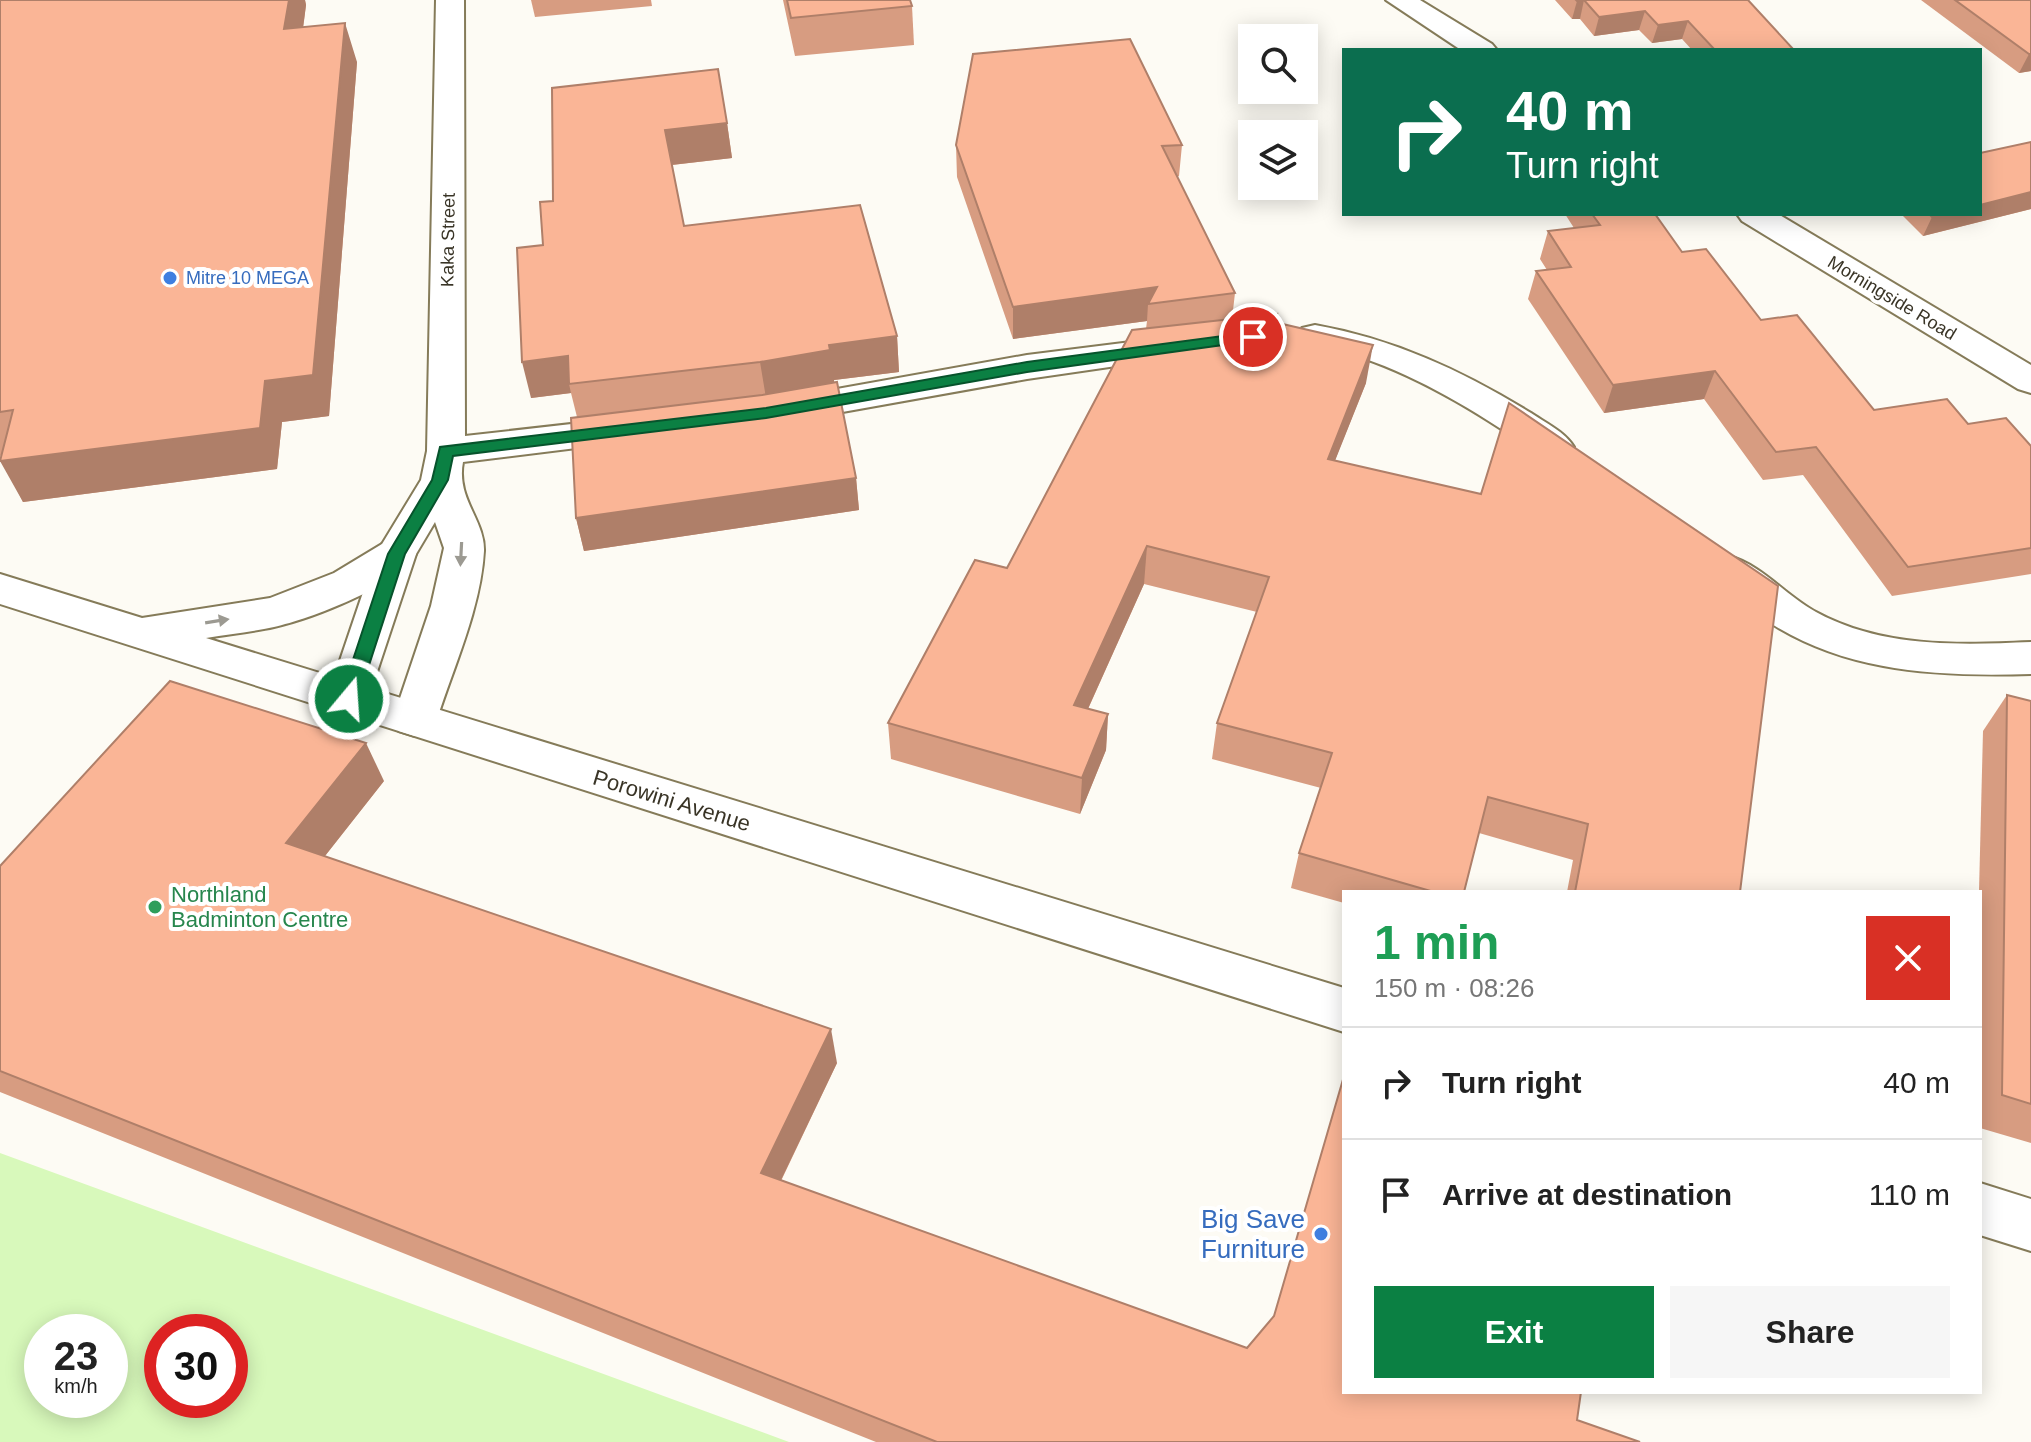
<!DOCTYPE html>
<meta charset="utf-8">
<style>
:root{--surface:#fff;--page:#f6f6f6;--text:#222;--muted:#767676;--line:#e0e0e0;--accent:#0b8043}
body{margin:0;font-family:Arial,sans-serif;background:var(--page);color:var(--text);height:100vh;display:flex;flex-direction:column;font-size:30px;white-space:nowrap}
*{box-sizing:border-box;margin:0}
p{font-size:26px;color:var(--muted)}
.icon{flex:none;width:44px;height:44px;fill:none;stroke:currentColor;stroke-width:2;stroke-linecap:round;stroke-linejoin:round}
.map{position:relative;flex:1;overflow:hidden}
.details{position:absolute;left:1342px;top:890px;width:640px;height:504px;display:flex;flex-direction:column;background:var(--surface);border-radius:0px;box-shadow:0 4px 20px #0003}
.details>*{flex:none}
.banner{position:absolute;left:1342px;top:48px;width:640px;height:168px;border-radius:0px;box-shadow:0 4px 20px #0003;background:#0b6e4f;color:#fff;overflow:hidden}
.buttons{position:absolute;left:1238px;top:24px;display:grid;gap:16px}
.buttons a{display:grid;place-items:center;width:80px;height:80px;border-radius:0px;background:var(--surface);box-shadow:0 4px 20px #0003;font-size:40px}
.speed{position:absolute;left:24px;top:1314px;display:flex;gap:16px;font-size:40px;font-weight:700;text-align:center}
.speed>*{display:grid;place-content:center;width:104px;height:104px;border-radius:50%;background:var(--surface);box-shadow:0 4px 20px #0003;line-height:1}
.speed small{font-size:20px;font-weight:400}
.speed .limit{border:12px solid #d22;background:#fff;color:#111}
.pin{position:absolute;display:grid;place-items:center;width:68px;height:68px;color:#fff;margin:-34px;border:4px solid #fff;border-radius:50%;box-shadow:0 2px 8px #0007}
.me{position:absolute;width:88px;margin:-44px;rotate:18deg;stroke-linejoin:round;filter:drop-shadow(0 0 6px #0008)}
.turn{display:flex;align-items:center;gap:28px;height:168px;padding:0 32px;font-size:36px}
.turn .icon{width:104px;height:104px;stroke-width:2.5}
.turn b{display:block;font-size:56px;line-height:68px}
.round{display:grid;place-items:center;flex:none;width:84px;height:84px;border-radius:0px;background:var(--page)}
.summary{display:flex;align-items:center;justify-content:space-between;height:136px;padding:0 32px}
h1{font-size:48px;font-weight:800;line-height:60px;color:#1e9e55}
.cta{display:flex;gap:16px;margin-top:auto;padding:16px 32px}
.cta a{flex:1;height:92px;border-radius:0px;background:var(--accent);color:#fff;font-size:32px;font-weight:800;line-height:92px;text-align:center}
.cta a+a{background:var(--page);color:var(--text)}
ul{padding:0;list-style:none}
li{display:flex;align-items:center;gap:24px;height:112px;padding:0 32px;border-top:2px solid var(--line)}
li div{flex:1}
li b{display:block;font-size:30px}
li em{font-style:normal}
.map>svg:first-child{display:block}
.green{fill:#d8f9bb;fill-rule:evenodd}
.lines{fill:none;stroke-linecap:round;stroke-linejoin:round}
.minor-casing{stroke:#857b59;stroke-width:4}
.major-casing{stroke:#857b59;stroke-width:4}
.minor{fill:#fff;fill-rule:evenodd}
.major{fill:#fff;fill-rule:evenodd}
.wall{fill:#d79c81}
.shaded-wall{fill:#af7f69}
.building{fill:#fab596;stroke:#af7f69;stroke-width:2}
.oneway{fill:#9c9a92}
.route{fill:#0b8043;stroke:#07532c;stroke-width:2}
.shop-dot{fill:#3f7fe0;stroke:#fff;stroke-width:3}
.leisure-dot{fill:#2e9e5b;stroke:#fff;stroke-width:3}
.labels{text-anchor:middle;stroke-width:8;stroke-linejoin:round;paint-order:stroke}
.far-street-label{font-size:18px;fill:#393426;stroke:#fff}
.far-shop-label{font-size:18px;fill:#366cbe;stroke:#fff;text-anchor:start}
.street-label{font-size:22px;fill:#393426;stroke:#fff}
.leisure-label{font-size:22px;fill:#27864d;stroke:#fff;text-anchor:start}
.near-shop-label{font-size:26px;fill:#366cbe;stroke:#fff;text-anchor:end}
</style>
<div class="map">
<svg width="2031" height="1442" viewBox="0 0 2031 1442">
<rect width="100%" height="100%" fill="#fdfbf4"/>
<path class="green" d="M0 1153 789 1442H0ZM42 1332H110V1400H42ZM162 1332H230V1400H162Z"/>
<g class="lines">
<defs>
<g id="minor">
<path d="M436 0H464L465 436 633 417 646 420 652 429 646 438 633 441 463 462C456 499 485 520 484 551 481 607 454 666 437 719L431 731 415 736 399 731 393 719 431 606 444 548 435 522 416 554 364 711 349 715 334 711 327 699 376 554 421 480 427 451Z"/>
<path d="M1386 0H1420L1492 44 1497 50H1461Z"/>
<path d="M1737 214H1778L2031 365V393L2018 389 1742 221Z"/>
<path d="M1315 325C1394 339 1463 371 1531 413 1546 423 1565 432 1574 447L1568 456 1555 460 1542 456C1486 418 1427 380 1363 358 1343 352 1322 349 1302 344L1297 336 1302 328Z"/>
<path d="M1179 336 1192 339 1197 347 1192 355 1027 379 781 423 768 420 762 411 768 402 781 399 1027 355Z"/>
<path d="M1729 556C1762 565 1786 596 1816 612 1882 648 1958 645 2031 642V674C1931 677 1831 672 1749 608 1734 596 1718 586 1709 570L1715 560Z"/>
</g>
<g id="major">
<path d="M396 540 410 544 416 554C398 586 310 619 274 627 252 632 229 634 206 638L1344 988V1032L0 604V574L142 618 270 598 334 573 382 544Z"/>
<path d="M1980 1183 2031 1199V1251L1980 1235Z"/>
</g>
</defs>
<use href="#minor" class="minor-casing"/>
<use href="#major" class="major-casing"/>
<use href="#minor" class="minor"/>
<use href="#major" class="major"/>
</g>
<g class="wall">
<path d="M0 0H305L306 5 303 27 357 62 329 416 282 422 277 469 23 502 0 455Z"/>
<path d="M531 0H651L652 6 535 17Z"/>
<path d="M783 0H910L912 6 914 45 795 56Z"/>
<path d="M1555 0H1748L1794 50H1692L1682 39 1652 43 1639 30 1594 36 1580 19H1572Z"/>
<path d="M1921 0H2031V71L2019 73Z"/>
<path d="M727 123 732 158 672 165 684 226 897 336 899 372 834 380 856 478 859 510 584 551 576 518 577 417 571 393 531 398 543 245 553 201Z"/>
<path d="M2031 142V209L1923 236 1901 214H1980Z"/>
<path d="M956 145H1182L1179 176 1177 177 1235 293 1232 319 1276 323 1366 383 1335 460 1740 892H1567L1573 860 1479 833 1464 892H1344V903L1291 888 1299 853 1321 788 1212 759 1217 723 1257 612 1144 584 1088 709 1108 714 1106 750 1080 814 891 759 888 723 1007 568 1146 329 1147 321 1013 339 957 177Z"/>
<path d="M1565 214H1655L1682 252 1761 320 1874 410 1968 424 2031 446V574L1892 596 1803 475 1763 480 1704 399 1604 413 1528 299 1536 271 1547 270 1540 259 1548 231 1574 228Z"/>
<path d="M2007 695 2031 701V1143L1980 1128 1979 892 1983 731Z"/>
<path d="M384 781 325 856 837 1063 781 1181 1247 1348 1577 1420 1640 1442H876L0 1092V866Z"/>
</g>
<g class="shaded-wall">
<path d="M289 0H305L306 5 298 68 284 29Z"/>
<path d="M1584 0 1580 19H1572L1577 1Z"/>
<path d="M1645 11 1639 30 1594 36 1599 17Z"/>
<path d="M1688 21 1682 39 1652 43 1658 25Z"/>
<path d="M345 23 357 62 329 416 282 422 277 469 23 502 0 461 265 381Z"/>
<path d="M2029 54H2031V71L2019 73Z"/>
<path d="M727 123 732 158 671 165 665 130Z"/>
<path d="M2031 192V209L1923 236 1932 217 1945 214H1980V205Z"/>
<path d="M1157 287 1148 304 1147 321 1013 339V307Z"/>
<path d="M897 336 899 372 834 380V386L766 398 760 362 829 345Z"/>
<path d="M1373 345 1366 383 1321 496 1328 459Z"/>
<path d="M568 356 569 384 571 393 531 398 522 362Z"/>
<path d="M1715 371 1704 399 1604 413 1613 385Z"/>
<path d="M856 478 859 510 584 551 576 518Z"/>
<path d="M1147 546 1144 584 1073 742 1074 705Z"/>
<path d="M1108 714 1106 750 1080 814 1082 778Z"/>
<path d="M366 743 384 781 306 880 286 843Z"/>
<path d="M831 1029 837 1063 769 1205 761 1173Z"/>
</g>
<g class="building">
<path d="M0 0H289L284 29 345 23 313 375 265 381 260 428 0 461 13 410 0 412Z"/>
<path d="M787 0H910L912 6 791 18Z"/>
<path d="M1576 0H1748L1794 50H1715L1688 21 1658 25 1645 11 1599 17 1584 0 1577 1Z"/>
<path d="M1955 0H2031V54H2029Z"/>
<path d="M1130 39 1182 145 1162 146 1235 293 1148 304 1157 287 1013 307 956 145 973 54Z"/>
<path d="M718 69 727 123 665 130 684 226 860 205 897 336 829 345 830 350 760 362 569 384 568 356 522 362 517 248 543 245 540 202 553 201 552 88Z"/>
<path d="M2031 142V192L1980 205V153Z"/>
<path d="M1592 214H1655L1682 252 1706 249 1761 320 1797 315 1874 410 1947 399 1968 424 2006 418 2031 446V548L1908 567 1816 447 1776 452 1715 371 1613 385 1536 271 1571 267 1548 231 1600 225Z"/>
<path d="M1929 214H1945L1932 217Z"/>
<path d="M1277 314 1274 322 1373 345 1328 459 1481 494 1509 403 1778 586 1740 892H1575L1588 824 1488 797 1464 892H1434L1299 853 1332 753 1217 723 1269 577 1147 546 1074 705 1108 714 1082 778 888 723 975 560 1007 568 1132 330Z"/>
<path d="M837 382 856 478 576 518 571 418 762 395Z"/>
<path d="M170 681 366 743 286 843 831 1029 761 1173 1247 1348 1274 1316 1344 1076V1392H1581L1577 1420 1640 1442H937L0 1071V866Z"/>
<path d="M2007 695 2031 701V1104L2002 1095Z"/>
</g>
<defs><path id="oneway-solid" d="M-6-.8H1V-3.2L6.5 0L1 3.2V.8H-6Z" transform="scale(2)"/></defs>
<g class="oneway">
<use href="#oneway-solid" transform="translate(461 554) rotate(93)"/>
<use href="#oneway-solid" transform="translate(217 621) rotate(-9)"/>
</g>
<path class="route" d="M1253 332 1261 337 1259 340 1027 372 766 418 453 456 448 480 405 554 358 699 349 705 340 699 388 554 432 480 440 447 766 408 1027 362Z"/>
<g class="shop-dot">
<circle cx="170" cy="278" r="8"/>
<circle cx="1321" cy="1234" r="8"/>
</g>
<circle class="leisure-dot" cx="155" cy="907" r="8"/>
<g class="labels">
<g class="far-street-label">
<text transform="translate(448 240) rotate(-89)" y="6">Kaka Street</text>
<text transform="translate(1892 298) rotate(31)" y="6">Morningside Road</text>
</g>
<g class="far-shop-label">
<text x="186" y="284">Mitre 10 MEGA</text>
</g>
<g class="street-label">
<text transform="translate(672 800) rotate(17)" y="8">Porowini Avenue</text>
</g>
<g class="leisure-label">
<text x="171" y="902">Northland<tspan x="171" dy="25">Badminton Centre</tspan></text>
</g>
<g class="near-shop-label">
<text x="1305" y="1228">Big Save<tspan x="1305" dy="30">Furniture</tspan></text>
</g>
</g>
</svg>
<div class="buttons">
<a><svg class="icon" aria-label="search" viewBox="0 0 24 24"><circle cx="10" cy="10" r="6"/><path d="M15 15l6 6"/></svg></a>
<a><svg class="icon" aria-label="layers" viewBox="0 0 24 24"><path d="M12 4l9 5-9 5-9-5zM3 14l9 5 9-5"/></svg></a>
</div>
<div class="speed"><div>23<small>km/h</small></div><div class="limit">30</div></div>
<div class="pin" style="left:1253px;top:337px;background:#d93025"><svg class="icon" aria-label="arrive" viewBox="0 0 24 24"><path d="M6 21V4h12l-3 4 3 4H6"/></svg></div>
<svg class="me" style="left:349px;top:699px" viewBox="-20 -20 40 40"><circle r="17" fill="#0b8043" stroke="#fff" stroke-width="3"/><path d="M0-11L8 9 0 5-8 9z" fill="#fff"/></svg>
<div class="banner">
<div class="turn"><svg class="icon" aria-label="right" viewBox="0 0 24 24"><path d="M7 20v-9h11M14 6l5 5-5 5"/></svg><div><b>40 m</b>Turn right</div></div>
</div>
<section class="details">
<div class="summary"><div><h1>1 min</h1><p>150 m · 08:26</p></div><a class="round" style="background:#d93025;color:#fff"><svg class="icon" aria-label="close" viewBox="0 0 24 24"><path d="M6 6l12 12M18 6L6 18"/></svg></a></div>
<ul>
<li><svg class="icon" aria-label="right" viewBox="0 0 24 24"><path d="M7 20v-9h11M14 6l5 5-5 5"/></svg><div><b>Turn right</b></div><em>40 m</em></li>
<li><svg class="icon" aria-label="arrive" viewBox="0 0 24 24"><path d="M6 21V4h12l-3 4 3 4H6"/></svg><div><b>Arrive at destination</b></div><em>110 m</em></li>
</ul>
<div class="cta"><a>Exit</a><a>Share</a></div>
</section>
</div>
